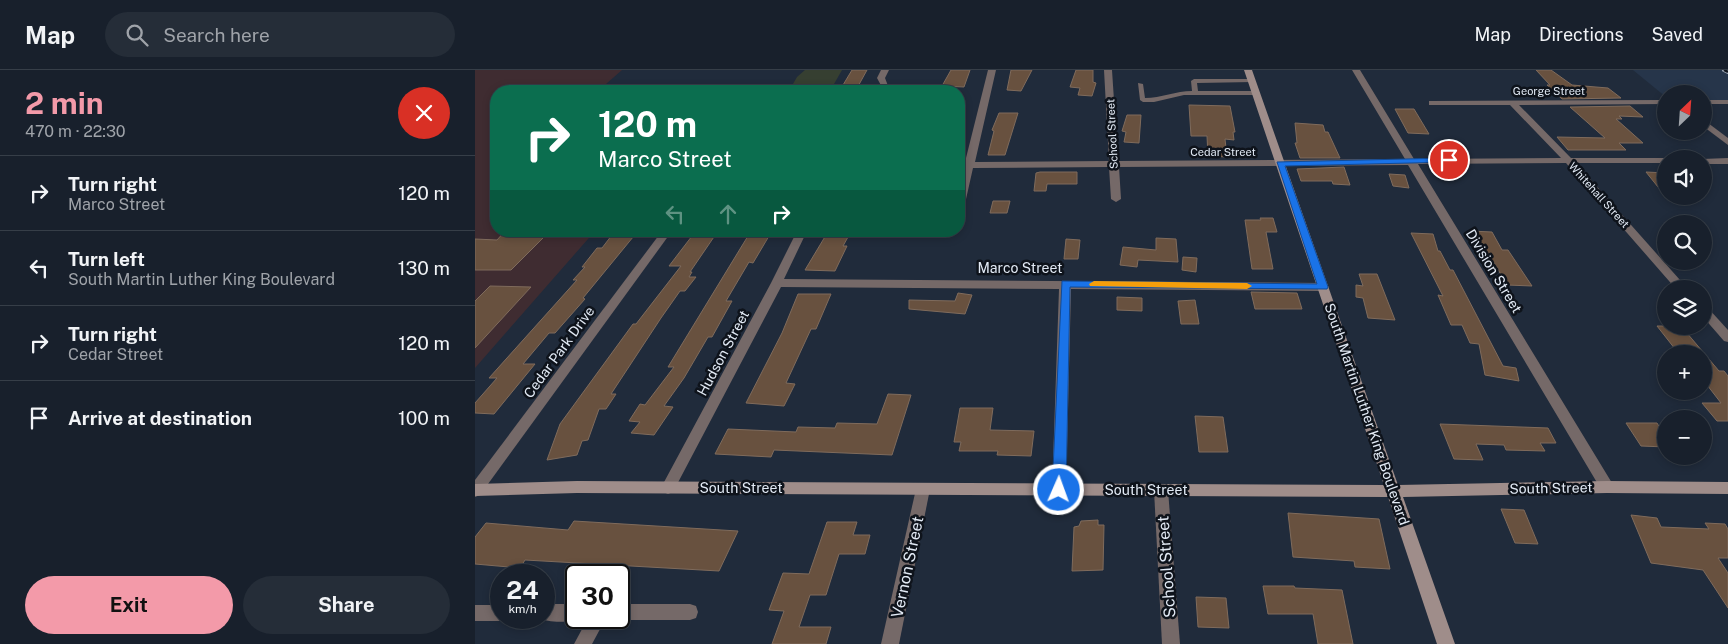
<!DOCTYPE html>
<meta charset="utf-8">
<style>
:root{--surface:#18202c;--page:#252d38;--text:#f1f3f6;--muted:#9fa3a9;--line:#363e48;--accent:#f39aa9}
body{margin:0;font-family:"Public Sans",sans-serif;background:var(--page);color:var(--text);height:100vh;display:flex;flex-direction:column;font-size:19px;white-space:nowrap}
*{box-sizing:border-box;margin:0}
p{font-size:16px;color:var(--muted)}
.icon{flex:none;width:28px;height:28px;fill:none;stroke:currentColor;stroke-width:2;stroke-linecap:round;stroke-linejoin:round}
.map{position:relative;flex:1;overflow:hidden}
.drawer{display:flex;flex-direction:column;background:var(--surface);width:475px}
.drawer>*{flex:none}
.guide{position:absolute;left:15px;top:15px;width:475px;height:152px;border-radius:20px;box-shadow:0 2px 8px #0003,0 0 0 1px var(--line);background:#0b6e4f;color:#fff;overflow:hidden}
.needle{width:32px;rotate:25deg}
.tools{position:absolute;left:1182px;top:15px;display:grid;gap:10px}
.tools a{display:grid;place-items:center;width:55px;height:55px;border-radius:50%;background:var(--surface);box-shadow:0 2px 8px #0003,0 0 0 1px var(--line);font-size:25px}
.speed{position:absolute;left:15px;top:494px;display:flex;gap:10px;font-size:25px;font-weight:700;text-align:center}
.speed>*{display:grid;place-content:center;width:65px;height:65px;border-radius:50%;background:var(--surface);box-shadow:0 2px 8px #0003,0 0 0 1px var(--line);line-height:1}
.speed small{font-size:12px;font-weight:400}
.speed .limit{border:2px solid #111;border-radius:8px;background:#fff;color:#111}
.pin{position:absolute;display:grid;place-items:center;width:42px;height:42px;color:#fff;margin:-21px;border:2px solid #fff;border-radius:50%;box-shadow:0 1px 5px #0007}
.me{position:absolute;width:55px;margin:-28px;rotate:2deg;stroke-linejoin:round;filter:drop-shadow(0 0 4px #0008)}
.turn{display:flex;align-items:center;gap:18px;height:105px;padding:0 25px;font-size:22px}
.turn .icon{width:65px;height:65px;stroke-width:2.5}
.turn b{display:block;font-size:35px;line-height:42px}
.lanes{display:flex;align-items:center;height:48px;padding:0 25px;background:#0003;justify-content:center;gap:25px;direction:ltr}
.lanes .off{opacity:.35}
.round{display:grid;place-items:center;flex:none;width:52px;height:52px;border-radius:26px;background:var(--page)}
.headline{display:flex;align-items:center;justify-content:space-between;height:85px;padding:0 25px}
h1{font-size:30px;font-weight:700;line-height:38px;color:var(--accent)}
.button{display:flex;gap:10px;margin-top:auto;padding:10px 25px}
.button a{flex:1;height:58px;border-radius:30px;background:var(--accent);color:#111;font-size:20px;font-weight:700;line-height:58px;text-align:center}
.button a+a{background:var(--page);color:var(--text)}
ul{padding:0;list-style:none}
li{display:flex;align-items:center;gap:15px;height:75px;padding:0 25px;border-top:1px solid var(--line)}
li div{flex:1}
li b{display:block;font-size:19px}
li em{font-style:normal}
header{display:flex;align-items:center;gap:30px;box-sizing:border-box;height:70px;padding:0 25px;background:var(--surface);border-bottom:1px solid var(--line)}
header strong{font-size:24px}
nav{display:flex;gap:28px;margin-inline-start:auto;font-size:18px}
.search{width:350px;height:45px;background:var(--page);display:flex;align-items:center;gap:12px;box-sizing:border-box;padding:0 18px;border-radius:28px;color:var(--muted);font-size:19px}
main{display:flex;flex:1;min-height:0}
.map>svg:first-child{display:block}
.built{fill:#26354a}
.education{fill:#3f2c31}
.green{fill:#363f31}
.building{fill:#68513f;stroke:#7f6b5c}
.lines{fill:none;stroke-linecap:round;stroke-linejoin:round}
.lane{fill:#756968;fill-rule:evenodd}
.street{fill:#756968;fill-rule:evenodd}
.secondary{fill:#9f8d8a;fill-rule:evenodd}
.rail-casing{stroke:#9ea7b4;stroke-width:4}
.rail{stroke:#0e131b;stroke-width:2.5;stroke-dasharray:8;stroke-linecap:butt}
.route{fill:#1a73e8;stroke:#114b97}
.slow{fill:#f59e0b}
.labels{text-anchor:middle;stroke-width:5;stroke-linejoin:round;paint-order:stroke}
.far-street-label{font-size:11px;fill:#e2eaf5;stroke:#0e131b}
.street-label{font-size:14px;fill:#e2eaf5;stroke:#0e131b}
.near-street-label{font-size:16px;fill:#e2eaf5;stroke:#0e131b}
</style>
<header>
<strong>Map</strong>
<div class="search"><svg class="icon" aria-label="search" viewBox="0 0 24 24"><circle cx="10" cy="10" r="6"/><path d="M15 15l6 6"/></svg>Search here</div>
<nav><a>Map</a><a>Directions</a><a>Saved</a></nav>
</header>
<main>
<section class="drawer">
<div class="headline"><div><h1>2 min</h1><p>470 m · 22:30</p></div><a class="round" style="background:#d93025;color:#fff"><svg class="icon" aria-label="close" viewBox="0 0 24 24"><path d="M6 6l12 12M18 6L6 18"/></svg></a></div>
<ul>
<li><svg class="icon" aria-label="right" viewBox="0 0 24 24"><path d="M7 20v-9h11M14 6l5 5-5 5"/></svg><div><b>Turn right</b><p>Marco Street</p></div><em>120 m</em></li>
<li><svg class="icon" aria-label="left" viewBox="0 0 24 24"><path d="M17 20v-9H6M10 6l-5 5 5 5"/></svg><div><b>Turn left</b><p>South Martin Luther King Boulevard</p></div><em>130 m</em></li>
<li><svg class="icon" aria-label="right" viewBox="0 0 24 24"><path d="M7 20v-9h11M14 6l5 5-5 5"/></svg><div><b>Turn right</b><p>Cedar Street</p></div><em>120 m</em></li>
<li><svg class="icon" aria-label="arrive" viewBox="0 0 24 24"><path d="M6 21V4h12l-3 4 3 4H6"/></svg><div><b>Arrive at destination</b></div><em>100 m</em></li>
</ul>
<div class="button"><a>Exit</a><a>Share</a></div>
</section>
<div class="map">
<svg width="1253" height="574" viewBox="0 0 1253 574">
<rect width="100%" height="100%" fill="#202b3b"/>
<path class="built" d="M1158 0H1253V30H1229V24H1191V27Z"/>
<path class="education" d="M0 0H147L123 21H21V161H120L0 298Z"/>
<path class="green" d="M330 0H367L355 21H314L322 7Z"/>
<g class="building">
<path d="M377 0H392L381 20H365Z"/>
<path d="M476 0H495L489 17 467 16Z"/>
<path d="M536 0H557L546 21 532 20Z"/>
<path d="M601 0H618V12L621 13 617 26 603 25 605 18 595 17Z"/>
<path d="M1061 0H1076L1097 15 1133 18 1146 28 1087 29 1072 15H1075Z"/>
<path d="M714 35 755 36 760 62H758L759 70 750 69 752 87 733 86 732 66H716Z"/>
<path d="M1155 36 1168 47 1144 46 1147 49H1141L1168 73H1144L1151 80H1093L1082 67 1130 68 1095 37Z"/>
<path d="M920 39H939L954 64 933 63Z"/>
<path d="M524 43H543L530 85H513L519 61 517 60Z"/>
<path d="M652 45H666L664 73 649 72 651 62 647 61Z"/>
<path d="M820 53 848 55 850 62H853L865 88H825L820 73H822Z"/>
<path d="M869 97 875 115 858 114 857 111H826L822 99Z"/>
<path d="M565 102H602V114H572L571 121H559L561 103Z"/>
<path d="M1171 102 1191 103V127Z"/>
<path d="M914 104 930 105 934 118 918 116Z"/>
<path d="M518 131H535L532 143H515Z"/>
<path d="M785 148H798L802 162H791L798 199H777L770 150H786Z"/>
<path d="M30 161H75L36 200H0V169L22 170Z"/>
<path d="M140 161H163L108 228 110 229 80 263H74L48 294H60L19 344 0 343V333L22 308H14L102 210H98L110 197H107L122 178H127Z"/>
<path d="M226 161H243L215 202H217L214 207H221L210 221H205L186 248 136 324H141L131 339H124L113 370 107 371 102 385 72 390 85 354 158 254H161L206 196H194L217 166H222Z"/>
<path d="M276 161H297L278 193 274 192 251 231H257L237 267H233L209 308 189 336 198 337 179 365 156 363 165 352 154 351 165 334 170 335 199 297H193Z"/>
<path d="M995 161 1017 162 1027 180H1033L1057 216 1032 215 1018 191H1014Z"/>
<path d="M936 163 958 164 963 181H965L975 200H978L1028 296 1041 298 1044 311 1010 305 1004 274 995 273 987 255H976L963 225 968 226Z"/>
<path d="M351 165 373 167 368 176H372L360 201 330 200Z"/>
<path d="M681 168 701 169 703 192 663 190 662 197 645 195 648 177 681 180Z"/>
<path d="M591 169 605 170 603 189H589Z"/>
<path d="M708 187 722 188 721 202 707 200Z"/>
<path d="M884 204H902L920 250 893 248 888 228 881 227V215L888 216Z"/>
<path d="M15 216 56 217 0 278V231Z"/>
<path d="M776 222 822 223 827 239H780Z"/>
<path d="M483 223 497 225 490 244 434 239V230L480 231Z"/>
<path d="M323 224H356L341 259H336L311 313 320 314 309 336 271 333 307 263Z"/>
<path d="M642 227 667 228V241L642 240Z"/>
<path d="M720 230 724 254H706L703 231Z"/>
<path d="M1182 256H1206L1244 301H1249L1253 306V351H1242L1227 333H1246L1229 311V284H1204Z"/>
<path d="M413 324 436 325 417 385 299 380 296 387 240 384 253 359 321 362 323 357 360 358 362 353 402 354Z"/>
<path d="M485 338H518L515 360 559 361 556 386 522 385 523 381H484L486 372H479Z"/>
<path d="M720 346 748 347 753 382H724Z"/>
<path d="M1151 353H1182L1191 368V377L1166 376Z"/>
<path d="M965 354 1073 358 1081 373H1065L1070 381 1031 380 1029 375 1001 374 1008 390 979 389Z"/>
<path d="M1026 439 1049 440 1063 474 1040 473Z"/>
<path d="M813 443 904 449 915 499 880 497 879 491 818 487Z"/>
<path d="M1156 445 1182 448 1186 457 1234 459 1230 453 1250 454 1253 459V488H1243L1253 503V538L1228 500 1176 493Z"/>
<path d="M623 450V455H629L628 500 597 501 599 457 604 456 606 451Z"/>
<path d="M99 451 263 461 244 501 50 490 45 498 0 494V467L11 453 93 460Z"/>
<path d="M352 452H382L378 465H395L390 484H364L351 525H335L324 557H356L351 574H297L309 541 294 540 308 503 334 504Z"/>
<path d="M788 516H819L820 518 867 520 878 574H843L838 544H793Z"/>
<path d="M721 527 751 528 754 558 723 557Z"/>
</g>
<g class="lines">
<path class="lane" d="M719 9H776L779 11 778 12 722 13 723 21H781L784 23 781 25H709L679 32H668L665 30 663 13 668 14 670 28C686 28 701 21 717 21L716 11Z"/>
<g class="street">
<path d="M406 0H414L410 8 415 21H409L402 8Z"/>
<path d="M513 0H521L500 92 634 91 629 0H637L643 91 930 89 877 0H885L939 89 1086 88 1035 35H954V31H957L1191 30V34L1044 35 1096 88H1194L1191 89V93H1101L1213 219H1201L1091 93 943 94 1137 413 1139 417 1137 421 1132 423 1127 421 933 95 644 97 646 129 641 132 636 129 634 97 498 98 489 138 484 141V119L489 98H484V92H490Z"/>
<rect x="1229" y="30" width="24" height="4"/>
<path d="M1229 50 1253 68V75L1229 57Z"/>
<path d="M1253 88V94H1229L1227 89Z"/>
<path d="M187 161H197L5 425 0 427V410Z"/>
<path d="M322 161H332L309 209 848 213 854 217 848 221 596 219 591 420 589 424 584 426 579 424 577 420 584 219 306 217 198 422 193 424 188 422 186 418 188 414 296 213Z"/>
<path d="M1229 237 1233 238 1253 260V272L1249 271 1229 248Z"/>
<path d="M448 413 453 415 455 419 424 574H406L441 419 443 415Z"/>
<path d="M686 414 691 416 693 420 705 574H687L679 420 681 416Z"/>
<path d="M69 534H101V548H107C96 553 74 553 63 548H69Z"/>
<path d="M144 534H215L221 536 223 542 221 548 215 550H144L138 548H144Z"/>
<path d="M0 535H26V548H33L26 551H0Z"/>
<path d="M113 548H131L117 574H99Z"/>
</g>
<path class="secondary" d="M769 0H777L923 415 1132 411 1253 412V424L1132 423 928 427 980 574H962L913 427 102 423 0 426V414L102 411 909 415Z"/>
<defs>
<path id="rail" d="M1249 0 1253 2"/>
</defs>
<use href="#rail" class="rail-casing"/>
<use href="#rail" class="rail"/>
</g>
<path class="route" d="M974 88 978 90 977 92 810 96 853 217 852 219 595 217 591 420 589 424H579L577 420 587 211 842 214 802 92Z"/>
<path class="slow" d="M619 211 772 213 777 216 772 219 615 216 614 214Z"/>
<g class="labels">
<g class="far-street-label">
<text x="1074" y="25">George Street</text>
<text transform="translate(637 64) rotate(-93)" y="4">School Street</text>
<text x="748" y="86">Cedar Street</text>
<text transform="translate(1124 125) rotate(48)" y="4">Whitehall Street</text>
</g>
<g class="street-label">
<text x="545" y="203">Marco Street</text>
<text transform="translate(1019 201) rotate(59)" y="5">Division Street</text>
<text transform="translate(84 282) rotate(-54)" y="5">Cedar Park Drive</text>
<text transform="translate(248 283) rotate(-62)" y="5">Hudson Street</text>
<text transform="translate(892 344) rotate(71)" y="5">South Martin Luther King Boulevard</text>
<text x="266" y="423">South Street</text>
<text transform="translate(1076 418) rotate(-1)" y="5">South Street</text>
<text x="671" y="425">South Street</text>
</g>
<g class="near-street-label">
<text transform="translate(432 497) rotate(-78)" y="6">Vernon Street</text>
<text transform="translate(691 497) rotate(-94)" y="6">School Street</text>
</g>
</g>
</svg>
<div class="tools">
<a><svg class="needle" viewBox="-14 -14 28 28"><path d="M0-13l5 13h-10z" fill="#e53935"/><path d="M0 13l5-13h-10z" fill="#9fa3a9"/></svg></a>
<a><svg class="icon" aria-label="sound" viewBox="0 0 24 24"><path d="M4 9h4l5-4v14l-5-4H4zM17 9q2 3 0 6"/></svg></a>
<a><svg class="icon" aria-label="search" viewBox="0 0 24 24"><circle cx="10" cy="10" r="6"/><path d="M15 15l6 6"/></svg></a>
<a><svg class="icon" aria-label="layers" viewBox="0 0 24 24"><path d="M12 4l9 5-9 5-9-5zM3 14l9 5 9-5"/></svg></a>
<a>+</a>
<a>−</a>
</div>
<div class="speed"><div>24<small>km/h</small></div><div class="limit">30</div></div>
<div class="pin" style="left:974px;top:90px;background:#d93025"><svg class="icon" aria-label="arrive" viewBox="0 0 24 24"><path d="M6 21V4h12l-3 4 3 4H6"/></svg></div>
<svg class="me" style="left:584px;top:420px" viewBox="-20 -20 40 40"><circle r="17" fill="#1a73e8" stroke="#fff" stroke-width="3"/><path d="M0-11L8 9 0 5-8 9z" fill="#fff"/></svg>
<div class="guide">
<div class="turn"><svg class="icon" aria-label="right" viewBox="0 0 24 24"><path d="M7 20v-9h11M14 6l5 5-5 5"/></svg><div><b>120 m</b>Marco Street</div></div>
<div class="lanes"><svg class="icon off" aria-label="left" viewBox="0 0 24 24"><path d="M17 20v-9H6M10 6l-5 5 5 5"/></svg><svg class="icon off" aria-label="ahead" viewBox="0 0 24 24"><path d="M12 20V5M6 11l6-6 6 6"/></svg><svg class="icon" aria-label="right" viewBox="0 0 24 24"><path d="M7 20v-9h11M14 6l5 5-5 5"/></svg></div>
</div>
</div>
</main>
